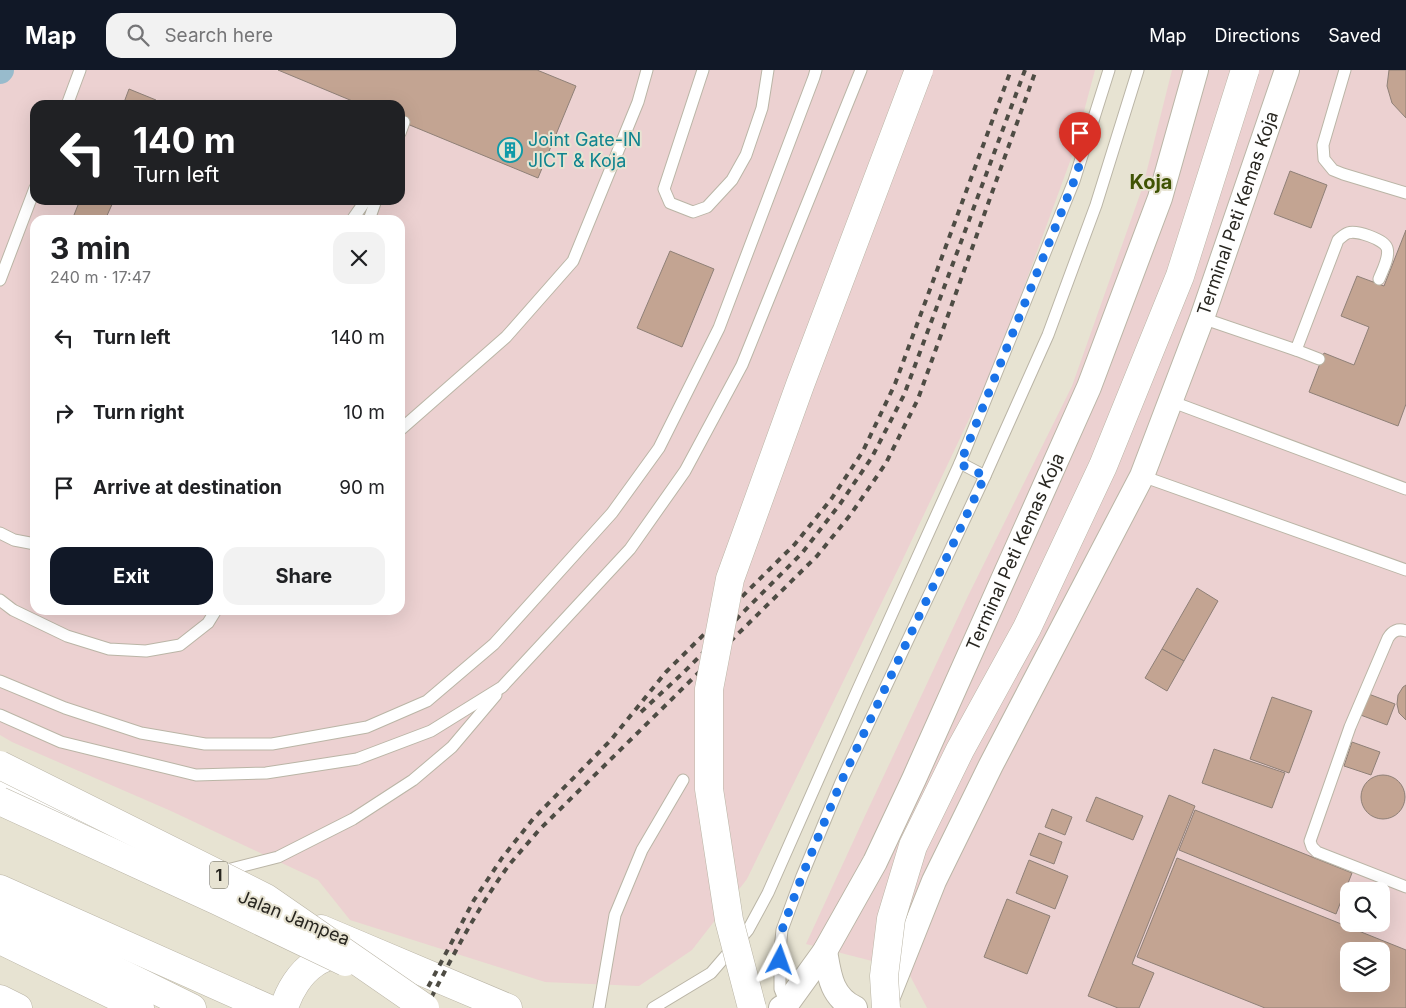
<!DOCTYPE html>
<meta charset="utf-8">
<style>
:root{--surface:#fff;--page:#f2f2f2;--text:#202124;--muted:#757577;--accent:#111827}
body{margin:0;font-family:Inter,sans-serif;background:var(--page);color:var(--text);height:100vh;display:flex;flex-direction:column;font-size:19px;white-space:nowrap}
*{box-sizing:border-box;margin:0}
p{font-size:16px;color:var(--muted)}
.icon{flex:none;width:28px;height:28px;fill:none;stroke:currentColor;stroke-width:2;stroke-linecap:round;stroke-linejoin:round}
.map{position:relative;flex:1;overflow:hidden}
.side{position:absolute;left:30px;top:145px;width:375px;height:400px;display:flex;flex-direction:column;background:var(--surface);border-radius:15px;box-shadow:0 5px 20px #0002}
.side>*{flex:none}
.guide{position:absolute;left:30px;top:30px;width:375px;height:105px;border-radius:15px;box-shadow:0 5px 20px #0002;background:#202124;color:#fff;overflow:hidden}
.tools{position:absolute;left:1340px;top:812px;display:grid;gap:10px}
.tools a{display:grid;place-items:center;width:50px;height:50px;border-radius:10px;background:var(--surface);box-shadow:0 5px 20px #0002;font-size:25px}
.pin{position:absolute;display:grid;place-items:center;width:42px;height:42px;color:#fff;margin:-51px -21px;border-radius:50% 50% 50% 0;rotate:-45deg;box-shadow:0 0 5px #0007}
.pin .icon{rotate:45deg}
.me{position:absolute;width:55px;margin:-28px;rotate:4deg;stroke-linejoin:round;filter:drop-shadow(0 0 4px #0008)}
.turn{display:flex;align-items:center;gap:18px;height:105px;padding:0 20px;font-size:22px}
.turn .icon{width:65px;height:65px;stroke-width:2.5}
.turn b{display:block;font-size:35px;line-height:42px}
.round{display:grid;place-items:center;flex:none;width:52px;height:52px;border-radius:15px;background:var(--page)}
.summary{display:flex;align-items:center;justify-content:space-between;height:85px;padding:0 20px}
h1{font-size:30px;font-weight:700;line-height:38px}
.primary-button{display:flex;gap:10px;margin-top:auto;padding:10px 20px}
.primary-button a{flex:1;height:58px;border-radius:15px;background:var(--accent);color:#fff;font-size:20px;font-weight:700;line-height:58px;text-align:center}
.primary-button a+a{background:var(--page);color:var(--text)}
ul{padding:0;list-style:none}
li{display:flex;align-items:center;gap:15px;height:75px;padding:0 20px}
li div{flex:1}
li b{display:block;font-size:19px}
li em{font-style:normal}
header{display:flex;align-items:center;gap:30px;box-sizing:border-box;height:70px;padding:0 25px;background:var(--accent);color:#fff}
header strong{font-size:24px}
nav{display:flex;gap:28px;margin-inline-start:auto;font-size:18px}
.search{width:350px;height:45px;background:var(--page);display:flex;align-items:center;gap:12px;box-sizing:border-box;padding:0 18px;border-radius:15px;color:var(--muted);font-size:19px}
.map>svg:first-child{display:block}
.industrial{fill:#ecd1d1;fill-rule:evenodd}
.lines{fill:none;stroke-linecap:round;stroke-linejoin:round}
.canal{stroke:#98bbcc;stroke-width:26}
.building{fill:#c3a492;stroke:#8f8077;fill-rule:evenodd}
.service-casing{stroke:#bab5a6;stroke-width:13}
.minor-casing{stroke:#bab5a6;stroke-width:26}
.tertiary-casing{stroke:#bab5a6;stroke-width:29}
.trunk-casing{stroke:#bab5a6;stroke-width:29}
.motorway-casing{stroke:#bab5a6;stroke-width:29}
.service{stroke:#fff;stroke-width:11}
.minor{stroke:#fff;stroke-width:24}
.tertiary{stroke:#fff;stroke-width:28}
.trunk{stroke:#fff;stroke-width:28}
.motorway{stroke:#fff;stroke-width:28}
.rail{stroke:#4e4c44;stroke-width:4;stroke-dasharray:6 6;stroke-linecap:butt}
.trunk-bridge-casing{stroke:#bab5a6;stroke-width:29;stroke-linecap:butt}
.motorway-bridge-casing{stroke:#bab5a6;stroke-width:29;stroke-linecap:butt}
.trunk-bridge{stroke:#fff;stroke-width:28}
.motorway-bridge{stroke:#fff;stroke-width:28}
.route{stroke:#1a73e8;stroke-width:9;stroke-dasharray:0 16.2}
.labels{text-anchor:middle;stroke-width:4;stroke-linejoin:round;paint-order:stroke}
.shield{fill:#e7e3d2;stroke:#615f55;stroke-width:1}
.shield-label{font-size:16px;font-weight:bold;fill:#282620}
.culture-label{font-size:18px;fill:#0d838f;stroke:#e7e3d2;text-anchor:start}
.street-label{font-size:18px;fill:#282620;stroke:#e7e3d2}
.quarter-label{font-size:20px;font-weight:bold;fill:#3f5304;stroke:#e7e3d2}
</style>
<header>
<strong>Map</strong>
<div class="search"><svg class="icon" aria-label="search" viewBox="0 0 24 24"><circle cx="10" cy="10" r="6"/><path d="M15 15l6 6"/></svg>Search here</div>
<nav><a>Map</a><a>Directions</a><a>Saved</a></nav>
</header>
<div class="map">
<svg width="1406" height="938" viewBox="0 0 1406 938">
<rect width="100%" height="100%" fill="#e7e3d2"/>
<g class="industrial">
<path d="M0 0H1095L1072 86 998 288 901 493 747 809 692 880 639 916 545 912 350 850 318 810 171 741 12 672 0 665ZM35 35H400V130H35ZM35 150H400V540H35Z"/>
<path d="M1172 0H1406V938H927L907 900 806 874 864 748 968 526 1072 316 1143 116ZM1349 821H1381V854H1349ZM1349 881H1381V914H1349Z"/>
</g>
<g class="lines">
<path class="canal" d="M0 1 1 0"/>
</g>
<g class="building">
<path d="M278 0H537L576 16 538 108 400 51V35H362Z"/>
<path d="M1389 0H1406V48L1392 33 1387 16Z"/>
<path d="M129 19 156 30 154 35H123Z"/>
<path d="M1290 101 1327 115 1311 158 1274 144Z"/>
<path d="M80 130H114L105 150H72Z"/>
<path d="M1406 160V334L1398 356 1309 322 1324 283 1354 295 1369 257 1341 246 1357 206 1384 216Z"/>
<path d="M670 181 714 199 682 277 637 258Z"/>
<path d="M1197 518 1218 531 1184 591 1162 579Z"/>
<path d="M1162 579 1184 591 1167 621 1145 608Z"/>
<path d="M1406 615V650L1399 643 1397 634 1398 625 1403 617Z"/>
<path d="M1366 623 1395 634 1387 655 1358 644Z"/>
<path d="M1272 627 1312 641 1289 703 1250 689Z"/>
<path d="M1352 672 1380 682 1371 705 1344 696Z"/>
<path d="M1214 679 1285 703 1272 738 1202 713Z"/>
<circle cx="1383" cy="727" r="22"/>
<path d="M1169 725 1195 736 1132 894 1154 903 1139 938H1118L1088 926Z"/>
<path d="M1096 727 1143 746 1133 770 1086 751Z"/>
<path d="M1052 739 1072 747 1065 765 1045 757Z"/>
<path d="M1195 740 1352 803 1336 844 1179 780Z"/>
<path d="M1039 763 1062 772 1054 794 1030 785Z"/>
<path d="M1177 788 1406 880V938H1265L1137 887ZM1349 881H1381V914H1349Z"/>
<path d="M1029 790 1068 806 1055 839 1016 823Z"/>
<path d="M1007 829 1050 846 1027 904 984 887Z"/>
</g>
<g class="lines">
<defs>
<g id="service">
<path d="M703 0 664 119 670 133 693 142 707 137 732 110 746 85 762 38 768 0"/>
<path d="M1345 0 1323 75 1324 89 1333 100 1343 104 1406 123"/>
<path d="M67 35 80 0"/>
<path d="M400 63 404 52"/>
<path d="M352 150 366 130"/>
<path d="M369 150 376 130"/>
<path d="M0 210 35 118"/>
<path d="M1202 248 1296 280 1338 170C1341 168 1344 164 1348 163 1356 160 1384 169 1387 178 1390 187 1382 201 1379 209"/>
<path d="M1296 280 1319 289"/>
<path d="M1170 331 1406 419"/>
<path d="M400 360 506 267 573 191 638 32 647 0"/>
<path d="M960 393 985 406"/>
<path d="M1142 406 1406 500"/>
<path d="M0 463 14 470 35 474"/>
<path d="M0 530 13 540 67 566 109 579 146 581 180 575 208 553 216 540"/>
<path d="M1406 561C1398 558 1392 561 1388 568L1350 657 1310 771 1312 777 1317 782 1406 817"/>
<path d="M0 611 65 638 141 663 205 674H272L367 657 427 631 494 574 612 443 659 378 719 258 814 7 816 0"/>
<path d="M0 645 61 672 196 705 266 703 357 689 431 661 502 617 630 479 685 401 742 295 861 0"/>
<path d="M223 801 278 787 353 749 413 710 452 677 496 625"/>
<path d="M786 934 780 919V880L782 860 802 806 841 712 985 406 1048 265 1096 135 1138 0"/>
<path d="M599 938 615 845 642 780 683 710"/>
<path d="M653 938 711 903 748 860 768 823 858 619 960 393 1074 111 1109 0"/>
</g>
<g id="minor">
<path d="M825 881C829 904 831 927 855 938"/>
<path id="s1" d="M887 929 934 811 991 695 1142 406 1202 248 1287 0"/>
<path id="s2" d="M781 938 786 935 825 881 875 792 914 709 1089 317 1160 128 1196 0"/>
</g>
<path id="tertiary" d="M0 929 18 938"/>
<g id="trunk">
<path d="M0 715 105 764"/>
<path d="M0 845 58 872 192 938"/>
<path d="M321 859 508 938"/>
<path d="M284 938C289 921 300 903 315 893 324 887 336 884 345 881L350 882"/>
</g>
<g id="motorway">
<path d="M0 819 267 938"/>
<path d="M0 870 140 938"/>
</g>
</defs>
<use href="#service" class="service-casing"/>
<use href="#minor" class="minor-casing"/>
<use href="#tertiary" class="tertiary-casing"/>
<use href="#trunk" class="trunk-casing"/>
<use href="#motorway" class="motorway-casing"/>
<use href="#service" class="service"/>
<use href="#minor" class="minor"/>
<use href="#tertiary" class="tertiary"/>
<use href="#trunk" class="trunk"/>
<use href="#motorway" class="motorway"/>
<g class="rail">
<path d="M641 642 684 602 802 483 840 434 872 387 904 325 1025 0"/>
<path d="M417 938 474 830 502 788 533 749 610 671 666 602 795 474 832 428 863 381 895 314 1011 0"/>
<path d="M426 938C451 889 476 840 509 795 519 783 529 772 539 760L817 486 851 444 886 393 918 329 1036 0"/>
</g>
<defs>
<path id="trunk-bridge" d="M0 731 218 831 345 892"/>
<g id="motorway-bridge">
<path d="M0 695 266 828 425 938"/>
<path d="M752 938 729 850 709 719V619L730 509 800 315 919 0"/>
<path d="M886 938 884 906 891 849 913 776 960 680 1027 558 1103 396 1180 206 1245 0"/>
</g>
</defs>
<use href="#trunk-bridge" class="trunk-bridge-casing"/>
<use href="#motorway-bridge" class="motorway-bridge-casing"/>
<use href="#trunk-bridge" class="trunk-bridge"/>
<use href="#motorway-bridge" class="motorway-bridge"/>
</g>
<g class="lines">
<path class="route" d="M780 890 782 860 802 806 841 712 985 406 960 394 1074 111 1080 93"/>
</g>
<defs>
<symbol id="building-ring" viewBox="-11 -11 22 22"><circle r="9.5" fill="#e7e3d2" stroke="#0f9aa8" stroke-width="1.5"/><path d="M-4-6H4V6H1V3H-1V6H-4ZM-2.5-4.3h1.7v1.8h-1.7ZM.8-4.3h1.7v1.8H.8ZM-2.5-1h1.7V.8h-1.7ZM.8-1h1.7V.8H.8Z" fill="#0f9aa8"/></symbol>
</defs>
<g fill-rule="evenodd">
<use href="#building-ring" x="496" y="66" width="28" height="28"/>
</g>
<g class="labels">
<rect class="shield" x="210" y="791.5" width="18" height="27" rx="4"/>
<g class="shield-label">
<text x="219" y="811">1</text>
</g>
<g class="culture-label">
<text x="528" y="76">Joint Gate-IN<tspan x="528" dy="21">JICT &amp; Koja</tspan></text>
</g>
<g class="street-label">
<text dy="6" stroke="none"><textPath href="#s1" startOffset="862">Terminal Peti Kemas Koja</textPath></text>
<text dy="6" stroke="none"><textPath href="#s2" startOffset="515">Terminal Peti Kemas Koja</textPath></text>
<text transform="translate(294 848) rotate(22)" y="6">Jalan Jampea</text>
</g>
<g class="quarter-label">
<text x="1151" y="119">Koja</text>
</g>
</g>
</svg>
<div class="tools">
<a><svg class="icon" aria-label="search" viewBox="0 0 24 24"><circle cx="10" cy="10" r="6"/><path d="M15 15l6 6"/></svg></a>
<a><svg class="icon" aria-label="layers" viewBox="0 0 24 24"><path d="M12 4l9 5-9 5-9-5zM3 14l9 5 9-5"/></svg></a>
</div>
<div class="pin" style="left:1080px;top:93px;background:#d93025"><svg class="icon" aria-label="arrive" viewBox="0 0 24 24"><path d="M6 21V4h12l-3 4 3 4H6"/></svg></div>
<svg class="me" style="left:780px;top:890px" viewBox="-20 -20 40 40"><path d="M0-17L14 15 0 8-14 15z" fill="#1a73e8" stroke="#fff" stroke-width="4"/></svg>
<div class="guide">
<div class="turn"><svg class="icon" aria-label="left" viewBox="0 0 24 24"><path d="M17 20v-9H6M10 6l-5 5 5 5"/></svg><div><b>140 m</b>Turn left</div></div>
</div>
<section class="side">
<div class="summary"><div><h1>3 min</h1><p>240 m · 17:47</p></div><a class="round"><svg class="icon" aria-label="close" viewBox="0 0 24 24"><path d="M6 6l12 12M18 6L6 18"/></svg></a></div>
<ul>
<li><svg class="icon" aria-label="left" viewBox="0 0 24 24"><path d="M17 20v-9H6M10 6l-5 5 5 5"/></svg><div><b>Turn left</b></div><em>140 m</em></li>
<li><svg class="icon" aria-label="right" viewBox="0 0 24 24"><path d="M7 20v-9h11M14 6l5 5-5 5"/></svg><div><b>Turn right</b></div><em>10 m</em></li>
<li><svg class="icon" aria-label="arrive" viewBox="0 0 24 24"><path d="M6 21V4h12l-3 4 3 4H6"/></svg><div><b>Arrive at destination</b></div><em>90 m</em></li>
</ul>
<div class="primary-button"><a>Exit</a><a>Share</a></div>
</section>
</div>
